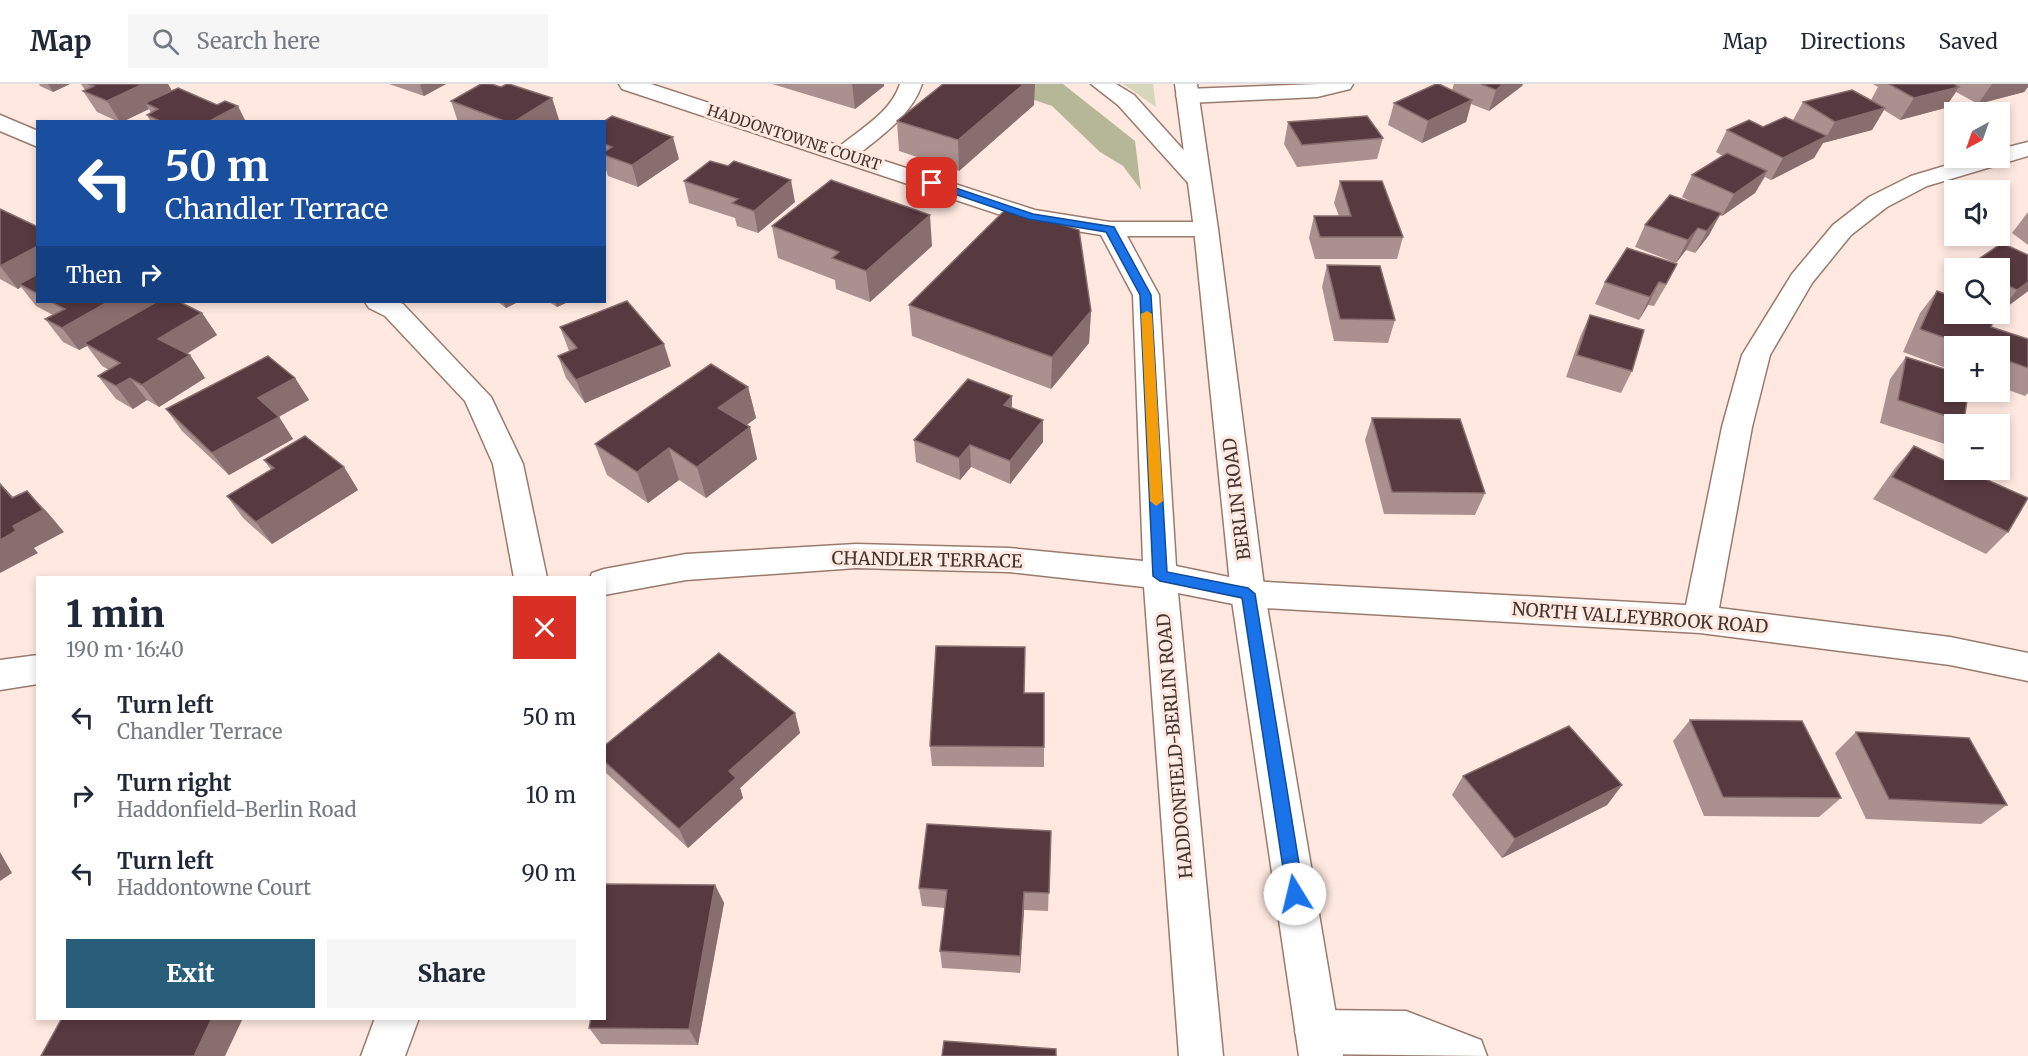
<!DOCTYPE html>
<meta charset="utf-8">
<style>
:root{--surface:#fff;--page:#f6f6f7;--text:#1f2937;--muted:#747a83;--line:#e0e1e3;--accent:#285e79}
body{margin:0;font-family:Merriweather,serif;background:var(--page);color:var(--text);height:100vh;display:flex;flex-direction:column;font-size:22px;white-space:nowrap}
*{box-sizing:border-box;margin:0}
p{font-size:20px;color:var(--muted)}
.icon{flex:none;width:33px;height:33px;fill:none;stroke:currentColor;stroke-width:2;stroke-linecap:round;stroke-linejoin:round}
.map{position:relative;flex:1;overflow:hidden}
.panel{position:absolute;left:36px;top:492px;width:570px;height:444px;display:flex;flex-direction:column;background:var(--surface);border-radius:0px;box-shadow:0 3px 9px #0003}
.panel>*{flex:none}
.guide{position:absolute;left:36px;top:36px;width:570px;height:183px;border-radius:0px;box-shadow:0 3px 9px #0003;background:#1a4fa0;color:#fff;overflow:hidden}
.needle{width:39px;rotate:220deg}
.fabs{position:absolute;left:1944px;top:18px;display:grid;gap:12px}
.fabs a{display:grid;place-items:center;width:66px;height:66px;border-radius:0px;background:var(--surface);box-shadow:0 3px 9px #0003;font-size:30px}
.pin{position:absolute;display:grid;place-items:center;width:51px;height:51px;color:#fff;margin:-26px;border-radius:12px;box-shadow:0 3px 9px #0006}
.me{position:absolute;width:66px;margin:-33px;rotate:351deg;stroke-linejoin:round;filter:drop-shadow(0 0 4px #0008)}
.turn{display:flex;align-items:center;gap:21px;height:126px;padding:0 30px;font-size:27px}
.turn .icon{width:78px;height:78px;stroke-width:2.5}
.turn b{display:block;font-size:42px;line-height:51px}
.then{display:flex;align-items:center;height:57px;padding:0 30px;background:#0003;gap:12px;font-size:22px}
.round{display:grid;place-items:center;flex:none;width:63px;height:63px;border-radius:0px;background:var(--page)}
.summary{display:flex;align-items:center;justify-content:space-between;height:102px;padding:0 30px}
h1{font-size:36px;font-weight:800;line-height:45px}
.cta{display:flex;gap:12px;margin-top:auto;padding:12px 30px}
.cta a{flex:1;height:69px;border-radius:0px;background:var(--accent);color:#fff;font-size:24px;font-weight:800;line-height:69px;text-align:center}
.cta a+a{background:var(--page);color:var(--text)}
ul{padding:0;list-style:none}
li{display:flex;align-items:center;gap:18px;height:78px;padding:0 30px}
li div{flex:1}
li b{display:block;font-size:22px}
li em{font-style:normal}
header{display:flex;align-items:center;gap:36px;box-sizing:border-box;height:84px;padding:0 30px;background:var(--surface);border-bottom:2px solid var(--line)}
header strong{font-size:28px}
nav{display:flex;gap:33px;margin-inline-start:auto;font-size:21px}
.search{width:420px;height:54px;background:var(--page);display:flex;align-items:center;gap:15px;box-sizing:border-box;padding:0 21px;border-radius:0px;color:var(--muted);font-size:22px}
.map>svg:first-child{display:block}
.green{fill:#d5d6bb}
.forest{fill:#b5b798}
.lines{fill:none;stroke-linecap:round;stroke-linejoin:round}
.minor-casing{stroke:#9a7a6d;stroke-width:3}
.major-casing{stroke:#9a7a6d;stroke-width:3}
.highway-casing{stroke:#9a7a6d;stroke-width:3}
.minor{fill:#fff;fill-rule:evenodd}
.major{fill:#fff;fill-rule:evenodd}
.highway{fill:#fff;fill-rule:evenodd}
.wall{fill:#aa918f}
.shaded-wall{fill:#896e6f}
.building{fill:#573a3f;stroke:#896e6f;stroke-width:1.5}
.route{fill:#1a73e8;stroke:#114b97;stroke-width:1.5}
.slow{fill:#f59e0b}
.labels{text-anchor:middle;stroke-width:6;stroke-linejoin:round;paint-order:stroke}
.far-street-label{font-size:15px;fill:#42342f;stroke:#fee8df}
.street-label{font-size:18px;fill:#42342f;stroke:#fee8df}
</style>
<header>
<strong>Map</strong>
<div class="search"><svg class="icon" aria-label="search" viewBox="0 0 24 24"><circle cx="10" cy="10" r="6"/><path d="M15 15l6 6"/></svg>Search here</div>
<nav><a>Map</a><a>Directions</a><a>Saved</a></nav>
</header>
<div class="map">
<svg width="2028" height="972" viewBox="0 0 2028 972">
<rect width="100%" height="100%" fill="#fee8df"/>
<path class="green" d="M1123 0H1153L1156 23Z"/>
<path class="forest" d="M988 0H1063L1135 57 1141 106 1123 82 1100 68 1052 22Z"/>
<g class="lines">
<defs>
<g id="minor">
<path d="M619 0H651L840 62C862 44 891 28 900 0H922C912 30 884 50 860 69L1035 126 1110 138H1206L1215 140 1218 145 1215 150 1206 152H1127L1159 211 1176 482 1248 497 1686 521 1722 343 1742 271 1792 190 1833 141 1869 113 1911 92 1971 74H2000V65L2028 58V72L1927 102 1887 123 1851 151 1812 199 1770 271 1752 343 1719 524 1950 553 2028 569V597L1950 581 1700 549 1248 523 1178 509 1223 972H1179L1144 503 1009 488 856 484 686 496 604 511V494H590L592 489 604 485 686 470 856 460 1009 464 1143 477 1133 211 1101 151 1022 138 622 5Z"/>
<path d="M1318 0H1353L1350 5 1317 13 1187 19 1179 17 1176 12 1179 7 1187 5Z"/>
<path d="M0 31 38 47V63L0 47Z"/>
<path d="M365 218H398L403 220 491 313 523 380 547 494H514L493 380 465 317 385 232 369 224Z"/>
<path d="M38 571V600L0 606V576Z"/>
<path d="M1317 926 1406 927 1481 956 1487 972 1317 970 1301 964 1295 948 1301 932Z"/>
<path d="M375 934H419L405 972H361Z"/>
</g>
<path id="major" d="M1175 0H1197L1218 145 1265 510 1343 972H1299L1231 510 1194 145Z"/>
<path id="highway" d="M1091 0H1116L1134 11 1206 91 1210 96 1206 101 1198 103 1190 101 1118 21Z"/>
</defs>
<use href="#minor" class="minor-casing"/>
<use href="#major" class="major-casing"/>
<use href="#highway" class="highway-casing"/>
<use href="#minor" class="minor"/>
<use href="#major" class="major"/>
<use href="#highway" class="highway"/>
</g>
<g class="wall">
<path d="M39 0H70L53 8 40 2Z"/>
<path d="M81 0H168L172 7 246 38H151L147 31 151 29 149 25 122 38H119L97 28 83 7 85 6Z"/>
<path d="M389 0H446L424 12Z"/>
<path d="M772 0H884V2L855 25Z"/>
<path d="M1454 0H1523L1522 2 1489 27 1471 20 1466 38 1422 59 1388 41 1394 19 1452 6Z"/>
<path d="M1873 0H2028V3L2024 8 1978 20 1956 8 1945 24 1900 36 1884 26 1872 46 1823 59 1814 74 1771 96 1765 93 1755 109 1722 132 1719 131 1709 151 1695 169 1686 166 1676 179 1635 163 1645 141 1695 120 1682 113 1692 91 1723 72 1716 68 1727 46 1763 43 1793 36 1803 18 1871 16 1878 3Z"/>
<path d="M501 3 552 14 559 36 556 38H458L451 17Z"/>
<path d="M1034 21 959 87 899 67 897 37Z"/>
<path d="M604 38 679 75 638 103 608 92 604 80Z"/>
<path d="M1288 38 1383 54 1377 75 1297 83 1284 60Z"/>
<path d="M684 97 795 118 758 149 737 142 735 134 689 119Z"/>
<path d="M1340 97 1403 153 1397 175H1315L1309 154 1314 132H1339L1334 119Z"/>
<path d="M0 125 38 143V218H154V219L202 229 217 251 187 270 190 271 205 294 159 323 147 316 133 325 116 315 98 292 109 286 102 282 87 262 79 266 63 258 45 235 53 231 36 222 21 203 18 205 0 195Z"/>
<path d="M2028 128V161L2012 149Z"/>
<path d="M772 142 932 162 870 218 836 205 835 196 778 174Z"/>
<path d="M2002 159 2028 171V207L2000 228V184H1966Z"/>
<path d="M1677 180 1654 222 1648 221 1639 236 1595 220 1605 198Z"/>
<path d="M1327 181 1395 236 1388 259 1334 257 1322 203Z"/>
<path d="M1954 200V207L1950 205Z"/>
<path d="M1937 207 1991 243 2028 255V309L2025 312 2000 303V262H1954V287L1903 268 1920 229Z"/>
<path d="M498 218H518L506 224Z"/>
<path d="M549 218H568L557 223Z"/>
<path d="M909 221 1091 227 1089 259 1051 305 912 252Z"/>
<path d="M1590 231 1632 287 1621 309 1566 293 1580 253Z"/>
<path d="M560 243 671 282 585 319 566 294 558 272 569 267Z"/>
<path d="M1906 273 1964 338 1962 340H1954V349L1945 360 1880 339 1890 295Z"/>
<path d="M295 294 309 316 279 333 293 355 229 391 182 347 166 325Z"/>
<path d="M748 303 756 334 746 341 757 375 706 414 679 396 648 419 607 391 595 360Z"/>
<path d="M1012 312V324L1043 336V358L1010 400 971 383 960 396 916 378 914 356Z"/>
<path d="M1372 334 1485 409 1475 431 1384 430 1365 356Z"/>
<path d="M1914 362 2008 448 1986 470 1873 415 1895 384Z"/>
<path d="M264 376 344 383 358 406 272 460 243 434 227 412 271 386Z"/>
<path d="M1024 609 1044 663V683L932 682 930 662Z"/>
<path d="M795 629 800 649 740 704 743 714 688 764 606 689 604 686V662Z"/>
<path d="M1690 636 1841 714 1819 733 1704 732 1673 657Z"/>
<path d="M1856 648 2007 721 1981 740 1866 735 1835 669Z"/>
<path d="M1463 692 1622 701 1607 721 1502 774 1452 711Z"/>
<path d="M1051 747 1048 827 1024 826 1020 889 942 884 940 867 945 824 922 822 919 804Z"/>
<path d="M715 801 724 819 698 961 601 960 589 944Z"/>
</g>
<g class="shaded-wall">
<path d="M48 0H70L53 8Z"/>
<path d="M143 0H168L175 12 145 19 149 25 122 38H120L107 17Z"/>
<path d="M422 0H446L424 12 420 1Z"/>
<path d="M852 0H884V2L855 25Z"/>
<path d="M1024 0H1035L1034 21 959 87 958 56Z"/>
<path d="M1503 0H1523L1522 2 1489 27 1496 6Z"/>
<path d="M1992 0H2028V3L2024 8 1978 20Z"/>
<path d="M1959 3 1945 24 1900 36 1914 14Z"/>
<path d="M552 14 559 36 556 38H514Z"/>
<path d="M1472 16 1466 38 1422 59 1428 37Z"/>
<path d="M238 22 246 38H208Z"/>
<path d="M1885 24 1872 46 1823 59 1835 38Z"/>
<path d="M1827 52 1814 74 1771 96 1783 74Z"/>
<path d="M673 53 679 75 638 103 632 81Z"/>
<path d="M1767 87 1755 109 1722 132 1734 110Z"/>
<path d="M791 96 795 118 758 149 754 127Z"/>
<path d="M1721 129 1709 151 1695 169 1707 147Z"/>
<path d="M930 131 932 162 870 218 866 187Z"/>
<path d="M1698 144 1686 166 1676 179 1688 156Z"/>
<path d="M38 162V194L19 200 21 203 18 205 0 182Z"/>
<path d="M1677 180 1665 203 1654 222 1666 200Z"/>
<path d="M1659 198 1648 221 1639 236 1650 213Z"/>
<path d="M2028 198V207L2000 228 2017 206Z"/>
<path d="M108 218H154L157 222 84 259 87 262 79 266 62 244Z"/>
<path d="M503 218H518L506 224Z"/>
<path d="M555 218H568L557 223Z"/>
<path d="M1091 227 1089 259 1051 305 1052 273Z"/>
<path d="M202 229 217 251 174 277 158 255Z"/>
<path d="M664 260 671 282 585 319 576 296Z"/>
<path d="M190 271 205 294 159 323 142 301Z"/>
<path d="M130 294 147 316 133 325 116 302Z"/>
<path d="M295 294 309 316 272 336 258 314Z"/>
<path d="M748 303 756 334 727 356 718 324Z"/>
<path d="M1012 312V334L1004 321Z"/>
<path d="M279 333 293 355 229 391 212 369Z"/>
<path d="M1043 336V358L1010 400V377Z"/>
<path d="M750 343 757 375 706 414 697 383Z"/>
<path d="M970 361 971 383 960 396 959 374Z"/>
<path d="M669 364 679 396 648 419 637 388Z"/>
<path d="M344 383 358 406 272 460 256 438Z"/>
<path d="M0 399 13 413 30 433 27 407 48 429 64 448 34 464 38 469 0 489V456L12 414 0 400Z"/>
<path d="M795 629 800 649 740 704 743 714 688 764 679 745 729 687Z"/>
<path d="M1622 701 1607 721 1502 774 1515 755Z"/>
<path d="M0 768 12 789 0 797Z"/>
<path d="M715 801 724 819 698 961 689 945Z"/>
<path d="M1024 808V826L1020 889V872Z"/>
<path d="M212 934H243L225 972H194Z"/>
</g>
<g class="building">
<path d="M88 0H143L107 17 83 7 94 2Z"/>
<path d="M481 0H491L501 3 507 0H509L552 14 514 38H507L451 17Z"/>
<path d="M943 0H1024L958 56 897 37Z"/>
<path d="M1436 0H1439L1472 16 1428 37 1394 19Z"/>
<path d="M1481 0H1503L1496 6Z"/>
<path d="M1889 0H1954L1959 3 1914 14Z"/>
<path d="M178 4 217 21 225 17 238 22 208 38H162L147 31 158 25 145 19Z"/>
<path d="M1852 6 1885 24 1835 38 1803 18Z"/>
<path d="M612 32 673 53 632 81 604 71V68L612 63 604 60V38H603Z"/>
<path d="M1367 32 1383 54 1302 61 1288 38Z"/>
<path d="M1785 33 1827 52 1783 74 1727 46 1749 36 1763 43Z"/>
<path d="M1727 69 1767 87 1734 110 1692 91Z"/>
<path d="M710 77 728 82 734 77 791 96 754 127 732 119 738 115 684 97Z"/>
<path d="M831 96 930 131 866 187 832 174 839 168 772 142Z"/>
<path d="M1340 97H1382L1403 153H1320L1314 132H1351Z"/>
<path d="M1670 111 1721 129 1707 147 1698 144 1688 156 1645 141Z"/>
<path d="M1008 123 1079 146 1091 227 1052 273 909 221Z"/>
<path d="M0 125 38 143V162L0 182Z"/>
<path d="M2002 159 2028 171V198L2017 206 2000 198V184H1971L1967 183Z"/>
<path d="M1627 164 1677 180 1666 200 1659 198 1650 213 1605 198Z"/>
<path d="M1327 181 1380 182 1395 236 1340 235Z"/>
<path d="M38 190V210L19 200Z"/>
<path d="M1937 207 1954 213V230H1996L1991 243 2028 255V284L2000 274V262H1968L1920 245Z"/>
<path d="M627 217 664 260 576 296 558 272 577 264 560 243Z"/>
<path d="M51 218H108L62 244 45 235 65 225Z"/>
<path d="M156 218H180L202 229 158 255 190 271 142 301 130 294 116 302 98 292 120 279 84 259Z"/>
<path d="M1590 231 1644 246 1632 287 1577 271Z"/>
<path d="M268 272 295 294 258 314 279 333 212 369 166 325Z"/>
<path d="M1906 273 1954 288V308H1968L1964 338 1898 316Z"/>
<path d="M711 280 748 303 718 324 750 343 697 383 669 364 637 388 595 360Z"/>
<path d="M968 295 1012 312 1004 321 1043 336 1010 377 970 361 959 374 914 356Z"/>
<path d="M1372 334 1460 335 1485 409 1392 408Z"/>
<path d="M305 352 344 383 256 438 227 412 274 384 264 376Z"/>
<path d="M1914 362 1954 381V386H1965L2028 414 2008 448 1892 393Z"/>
<path d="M0 400 12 414 27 407 43 426 13 442 16 447 0 456Z"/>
<path d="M936 562 1025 563 1024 609H1044V663L930 662Z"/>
<path d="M719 569 795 629 729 687 736 694 679 745 604 677V662Z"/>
<path d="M1690 636 1802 637 1841 714 1723 713Z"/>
<path d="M1569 642 1622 701 1515 755 1463 692Z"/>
<path d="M1856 648 1969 654 2007 721 1889 715Z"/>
<path d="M927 740 1051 747 1049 809 1024 808 1020 872 940 867 947 806 919 804Z"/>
<path d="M604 800 715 801 689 945 589 944 591 934H604Z"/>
<path d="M62 934H212L194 972H41Z"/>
<path d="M944 957 1056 965V972H942Z"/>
</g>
<path class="route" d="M932 96 1033 130 1114 143 1151 211 1167 488 1248 504 1255 510 1304 810 1301 815 1295 818 1289 815 1287 810 1242 514 1160 497 1153 492 1140 211 1106 148 1028 135 928 101V97Z"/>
<path class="slow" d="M1147 227 1152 230 1163 417 1156 422 1150 417 1141 230Z"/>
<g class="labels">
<g class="far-street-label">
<text transform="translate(794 54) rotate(18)" y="5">HADDONTOWNE COURT</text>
</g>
<g class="street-label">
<text transform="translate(1237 415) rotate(-97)" y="6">BERLIN ROAD</text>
<text transform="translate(927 476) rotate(1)" y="6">CHANDLER TERRACE</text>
<text transform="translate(1640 534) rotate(4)" y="6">NORTH VALLEYBROOK ROAD</text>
<text transform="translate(1175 662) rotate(-95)" y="6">HADDONFIELD-BERLIN ROAD</text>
</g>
</g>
</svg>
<div class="fabs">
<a><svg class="needle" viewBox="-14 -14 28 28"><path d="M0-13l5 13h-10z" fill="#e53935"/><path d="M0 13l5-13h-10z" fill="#747a83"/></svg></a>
<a><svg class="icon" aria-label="sound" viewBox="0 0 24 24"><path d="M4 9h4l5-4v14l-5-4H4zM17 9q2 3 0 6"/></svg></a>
<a><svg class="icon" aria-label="search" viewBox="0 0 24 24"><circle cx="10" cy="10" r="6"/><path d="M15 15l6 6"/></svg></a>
<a>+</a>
<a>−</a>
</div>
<div class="pin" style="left:932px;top:99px;background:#d93025"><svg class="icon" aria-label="arrive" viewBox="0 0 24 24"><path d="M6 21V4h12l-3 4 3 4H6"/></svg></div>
<svg class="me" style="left:1295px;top:810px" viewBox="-20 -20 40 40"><circle r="19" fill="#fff"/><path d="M0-13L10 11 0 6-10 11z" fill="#1a73e8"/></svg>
<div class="guide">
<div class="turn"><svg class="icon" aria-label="left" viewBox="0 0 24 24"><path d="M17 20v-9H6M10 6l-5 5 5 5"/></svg><div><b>50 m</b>Chandler Terrace</div></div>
<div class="then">Then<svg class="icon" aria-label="right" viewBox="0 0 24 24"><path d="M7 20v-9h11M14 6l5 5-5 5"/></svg></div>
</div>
<section class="panel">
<div class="summary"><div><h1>1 min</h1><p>190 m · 16:40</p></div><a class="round" style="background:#d93025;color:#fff"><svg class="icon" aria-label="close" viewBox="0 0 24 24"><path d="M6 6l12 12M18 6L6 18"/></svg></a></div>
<ul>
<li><svg class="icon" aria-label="left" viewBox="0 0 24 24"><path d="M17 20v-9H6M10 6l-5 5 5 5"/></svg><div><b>Turn left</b><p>Chandler Terrace</p></div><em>50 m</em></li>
<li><svg class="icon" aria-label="right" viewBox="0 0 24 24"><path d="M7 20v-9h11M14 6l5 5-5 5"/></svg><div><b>Turn right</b><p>Haddonfield-Berlin Road</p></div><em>10 m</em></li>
<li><svg class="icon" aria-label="left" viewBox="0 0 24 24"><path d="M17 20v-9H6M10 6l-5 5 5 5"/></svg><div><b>Turn left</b><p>Haddontowne Court</p></div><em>90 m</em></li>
</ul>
<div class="cta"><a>Exit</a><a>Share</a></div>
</section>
</div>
